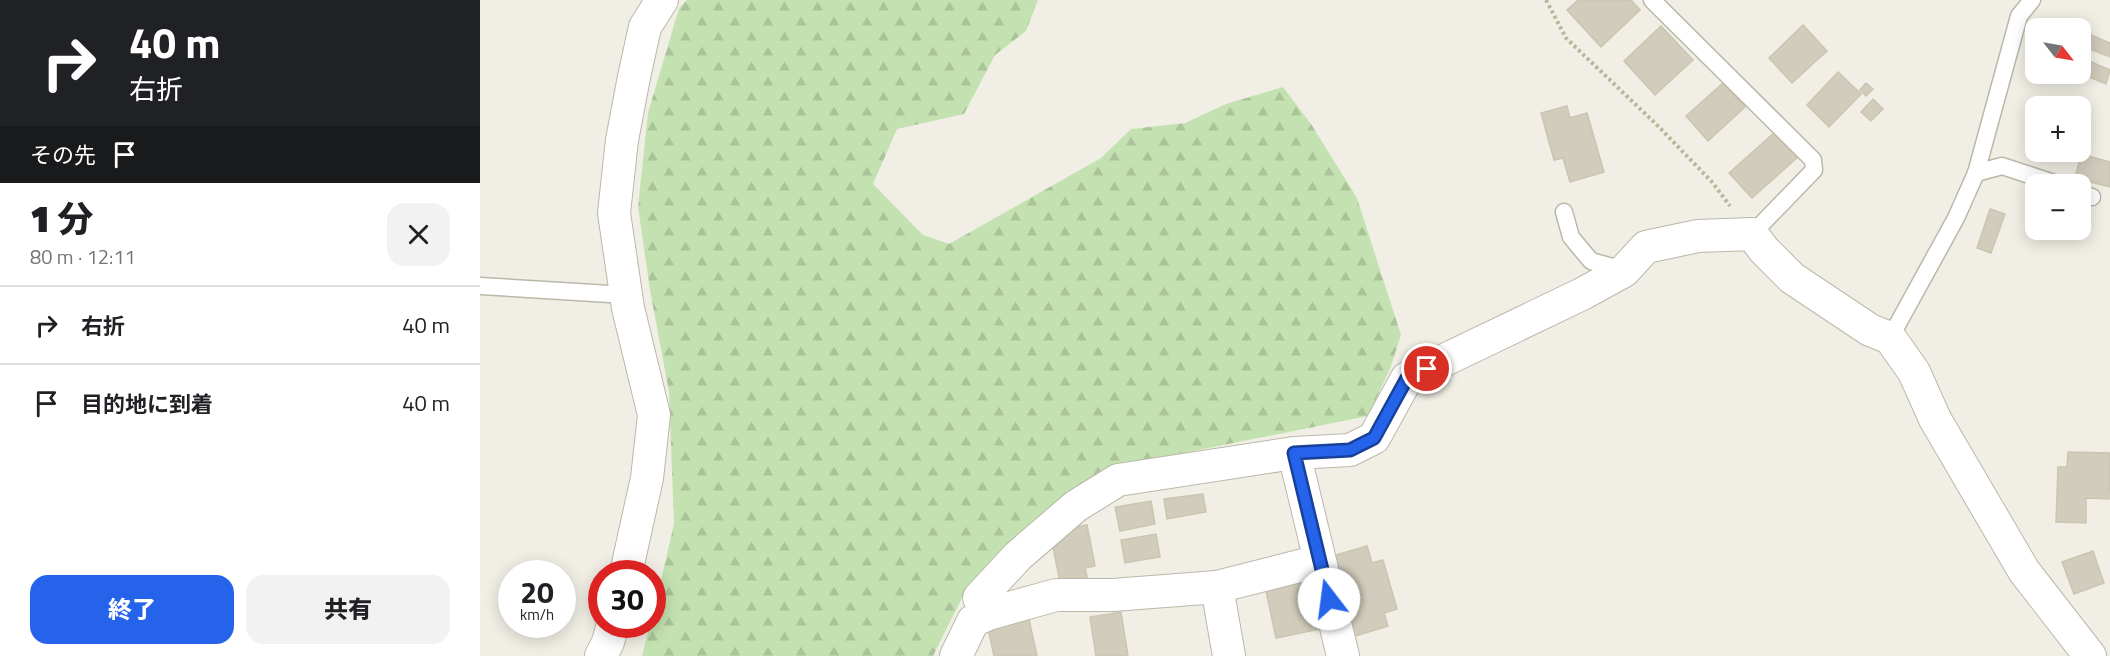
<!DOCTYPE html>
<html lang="ja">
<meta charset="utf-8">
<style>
:root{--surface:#fff;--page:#f2f2f2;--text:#202124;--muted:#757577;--line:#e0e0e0;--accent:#2563eb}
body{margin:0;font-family:"Titillium Web","Noto Sans JP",sans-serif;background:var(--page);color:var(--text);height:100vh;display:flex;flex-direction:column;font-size:22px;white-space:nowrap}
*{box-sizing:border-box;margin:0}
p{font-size:20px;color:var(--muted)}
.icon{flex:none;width:33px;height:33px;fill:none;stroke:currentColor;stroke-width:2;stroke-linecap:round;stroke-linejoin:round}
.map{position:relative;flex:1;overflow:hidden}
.details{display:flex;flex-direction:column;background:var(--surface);width:480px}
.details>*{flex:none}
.hud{background:#202124;color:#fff;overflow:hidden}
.needle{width:39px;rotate:121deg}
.tools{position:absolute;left:1545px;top:18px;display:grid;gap:12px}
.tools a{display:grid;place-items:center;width:66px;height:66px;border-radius:12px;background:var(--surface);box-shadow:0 3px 15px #0003;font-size:30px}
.speed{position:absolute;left:18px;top:560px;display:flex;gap:12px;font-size:30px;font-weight:700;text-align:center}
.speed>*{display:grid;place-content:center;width:78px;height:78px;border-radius:50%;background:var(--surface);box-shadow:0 3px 15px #0003;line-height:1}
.speed small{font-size:15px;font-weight:400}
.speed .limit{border:9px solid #d22;background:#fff;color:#111}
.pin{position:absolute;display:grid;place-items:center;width:51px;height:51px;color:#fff;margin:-26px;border:3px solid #fff;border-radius:50%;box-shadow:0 2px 6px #0007}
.me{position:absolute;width:66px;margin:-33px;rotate:345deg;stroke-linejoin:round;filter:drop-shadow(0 0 4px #0008)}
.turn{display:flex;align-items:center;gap:21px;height:126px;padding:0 30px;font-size:27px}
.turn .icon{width:78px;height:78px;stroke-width:2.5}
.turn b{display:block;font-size:42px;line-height:51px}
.then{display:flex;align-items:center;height:57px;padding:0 30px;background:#0003;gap:12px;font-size:22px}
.round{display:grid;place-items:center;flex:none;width:63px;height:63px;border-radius:18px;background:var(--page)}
.overview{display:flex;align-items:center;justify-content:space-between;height:102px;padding:0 30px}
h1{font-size:36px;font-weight:800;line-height:45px}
.primary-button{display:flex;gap:12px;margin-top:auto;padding:12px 30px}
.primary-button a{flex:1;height:69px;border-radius:18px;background:var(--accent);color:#fff;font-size:24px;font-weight:800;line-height:69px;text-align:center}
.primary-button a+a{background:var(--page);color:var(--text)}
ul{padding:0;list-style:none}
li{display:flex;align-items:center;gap:18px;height:78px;padding:0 30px;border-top:2px solid var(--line)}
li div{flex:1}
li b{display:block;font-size:22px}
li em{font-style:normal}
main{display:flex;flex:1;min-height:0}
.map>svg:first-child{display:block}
.forest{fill:url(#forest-firs)}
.building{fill:#d1ccbc;stroke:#cbc5b0;stroke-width:1.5}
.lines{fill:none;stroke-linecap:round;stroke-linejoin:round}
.lane-casing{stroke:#bbb8a9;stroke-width:19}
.street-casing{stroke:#bbb8a9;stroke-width:34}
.path{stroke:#bcb59b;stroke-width:4;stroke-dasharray:3 3;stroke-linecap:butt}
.lane{stroke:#fff;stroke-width:16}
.street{stroke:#fff;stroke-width:32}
.route-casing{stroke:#184099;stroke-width:15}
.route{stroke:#2563eb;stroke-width:10}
</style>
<main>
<section class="details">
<div class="hud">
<div class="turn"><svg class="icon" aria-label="right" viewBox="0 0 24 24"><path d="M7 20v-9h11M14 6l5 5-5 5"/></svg><div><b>40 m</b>右折</div></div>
<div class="then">その先<svg class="icon" aria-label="arrive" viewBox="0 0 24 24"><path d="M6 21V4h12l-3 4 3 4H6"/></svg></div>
</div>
<div class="overview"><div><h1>1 分</h1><p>80 m · 12:11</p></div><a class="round"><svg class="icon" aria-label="close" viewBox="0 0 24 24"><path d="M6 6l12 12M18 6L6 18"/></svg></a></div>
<ul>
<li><svg class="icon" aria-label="right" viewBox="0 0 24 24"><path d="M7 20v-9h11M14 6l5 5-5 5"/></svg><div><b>右折</b></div><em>40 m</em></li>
<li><svg class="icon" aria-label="arrive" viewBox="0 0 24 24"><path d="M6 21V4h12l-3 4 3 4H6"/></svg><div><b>目的地に到着</b></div><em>40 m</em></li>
</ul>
<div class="primary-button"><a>終了</a><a>共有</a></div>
</section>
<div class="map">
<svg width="1630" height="656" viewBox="0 0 1630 656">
<defs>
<pattern id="forest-firs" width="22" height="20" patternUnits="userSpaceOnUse" patternTransform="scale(1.5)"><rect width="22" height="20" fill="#c4e2b1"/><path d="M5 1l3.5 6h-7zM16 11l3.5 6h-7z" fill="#aac399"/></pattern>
</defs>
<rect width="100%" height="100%" fill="#f1efe5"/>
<path class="forest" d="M207 0H558L546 31 515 55 484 114 417 129 393 184 443 235 469 244 621 158 651 129 705 123 746 104 803 87 831 124 877 198 921 335 910 369 888 416 624 469 484 594 453 656H162L170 624H172L173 614 194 524 189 392 170 290 158 207 168 113 199 8Z"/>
<g class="building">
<path d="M1098 0H1151L1160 10 1121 47 1087 10Z"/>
<path d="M1323 25 1347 51 1312 83 1289 58Z"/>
<path d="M1181 26 1213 60 1175 95 1144 61Z"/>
<path d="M1604 32 1630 43V57L1600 45Z"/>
<path d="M1600 57 1630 70 1626 84 1600 73Z"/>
<path d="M1358 72 1381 94 1349 127 1327 105Z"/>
<path d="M1243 83 1265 107 1228 141 1206 116Z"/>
<path d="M1386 83 1393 89 1386 96 1380 90Z"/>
<path d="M1393 99 1403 109 1391 121 1381 112Z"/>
<path d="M1087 106 1090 118 1107 113 1124 172 1090 182 1083 158 1074 160 1061 113Z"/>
<path d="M1295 132 1318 157 1272 198 1249 173Z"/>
<path d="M1601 154 1630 162V187L1595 178Z"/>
<path d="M1510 209 1525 214 1511 253 1497 248Z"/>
<path d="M1588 452 1630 453 1629 499 1606 498V523L1576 522 1578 467H1587Z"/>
<path d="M723 494 726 512 687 519 684 499Z"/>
<path d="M671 501 675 524 640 531 635 507Z"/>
<path d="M607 525 615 566 605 568 608 581 581 587 570 532Z"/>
<path d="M676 534 680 557 645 563 641 540Z"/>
<path d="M887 546 892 563 903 560 917 609 904 613 908 626 872 637 849 557Z"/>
<path d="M1613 551 1624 583 1594 594 1582 562Z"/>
<path d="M827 568 840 629 796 638 783 577Z"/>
<path d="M547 610 557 656H514L506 619Z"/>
<path d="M641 612 648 656H616L610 617Z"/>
</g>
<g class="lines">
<defs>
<g id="lane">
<path d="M1172 0 1333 160 1334 170 1272 234"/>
<path d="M1496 173 1522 166 1577 184"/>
<path d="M1600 193 1612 197"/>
<path d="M1084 212 1091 237 1111 261 1143 270"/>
<path d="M0 286 146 295"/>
<path d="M1410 338 1476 218 1496 173 1539 16 1552 0"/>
</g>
<g id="street">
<path d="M146 573 167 478 174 415 148 308 134 213 142 140 154 77 165 27 182 0"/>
<path d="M737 587 749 656"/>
<path d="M508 614 499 598 538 556 596 506 638 480 814 453"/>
<path d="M121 656 128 642 133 624"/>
<path d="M476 656 493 621 508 614 576 595H633L737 587 839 561"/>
<path d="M863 656 814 453 870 450 894 438 927 378 1102 294 1144 271 1166 247 1218 236 1272 234 1284 250 1312 278 1390 330 1410 338 1434 372 1455 419 1544 571 1610 656"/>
</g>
</defs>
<use href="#lane" class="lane-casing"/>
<use href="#street" class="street-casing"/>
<path class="path" d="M1066 0 1086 38 1177 125 1232 182 1250 206"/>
<use href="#lane" class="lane"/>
<use href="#street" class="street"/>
</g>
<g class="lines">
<defs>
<path id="route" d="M849 599 814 453 870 450 894 438 927 378 947 369"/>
</defs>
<use href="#route" class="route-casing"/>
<use href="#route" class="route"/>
</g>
</svg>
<div class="tools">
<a><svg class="needle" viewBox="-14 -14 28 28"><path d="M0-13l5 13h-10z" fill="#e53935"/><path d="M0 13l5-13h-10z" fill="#757577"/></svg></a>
<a>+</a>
<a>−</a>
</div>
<div class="speed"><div>20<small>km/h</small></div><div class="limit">30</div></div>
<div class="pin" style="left:947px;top:369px;background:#d93025"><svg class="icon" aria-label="arrive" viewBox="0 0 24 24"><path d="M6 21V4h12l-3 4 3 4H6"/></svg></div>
<svg class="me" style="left:849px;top:599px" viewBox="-20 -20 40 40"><circle r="19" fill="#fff"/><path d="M0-13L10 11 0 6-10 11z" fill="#2563eb"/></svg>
</div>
</main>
